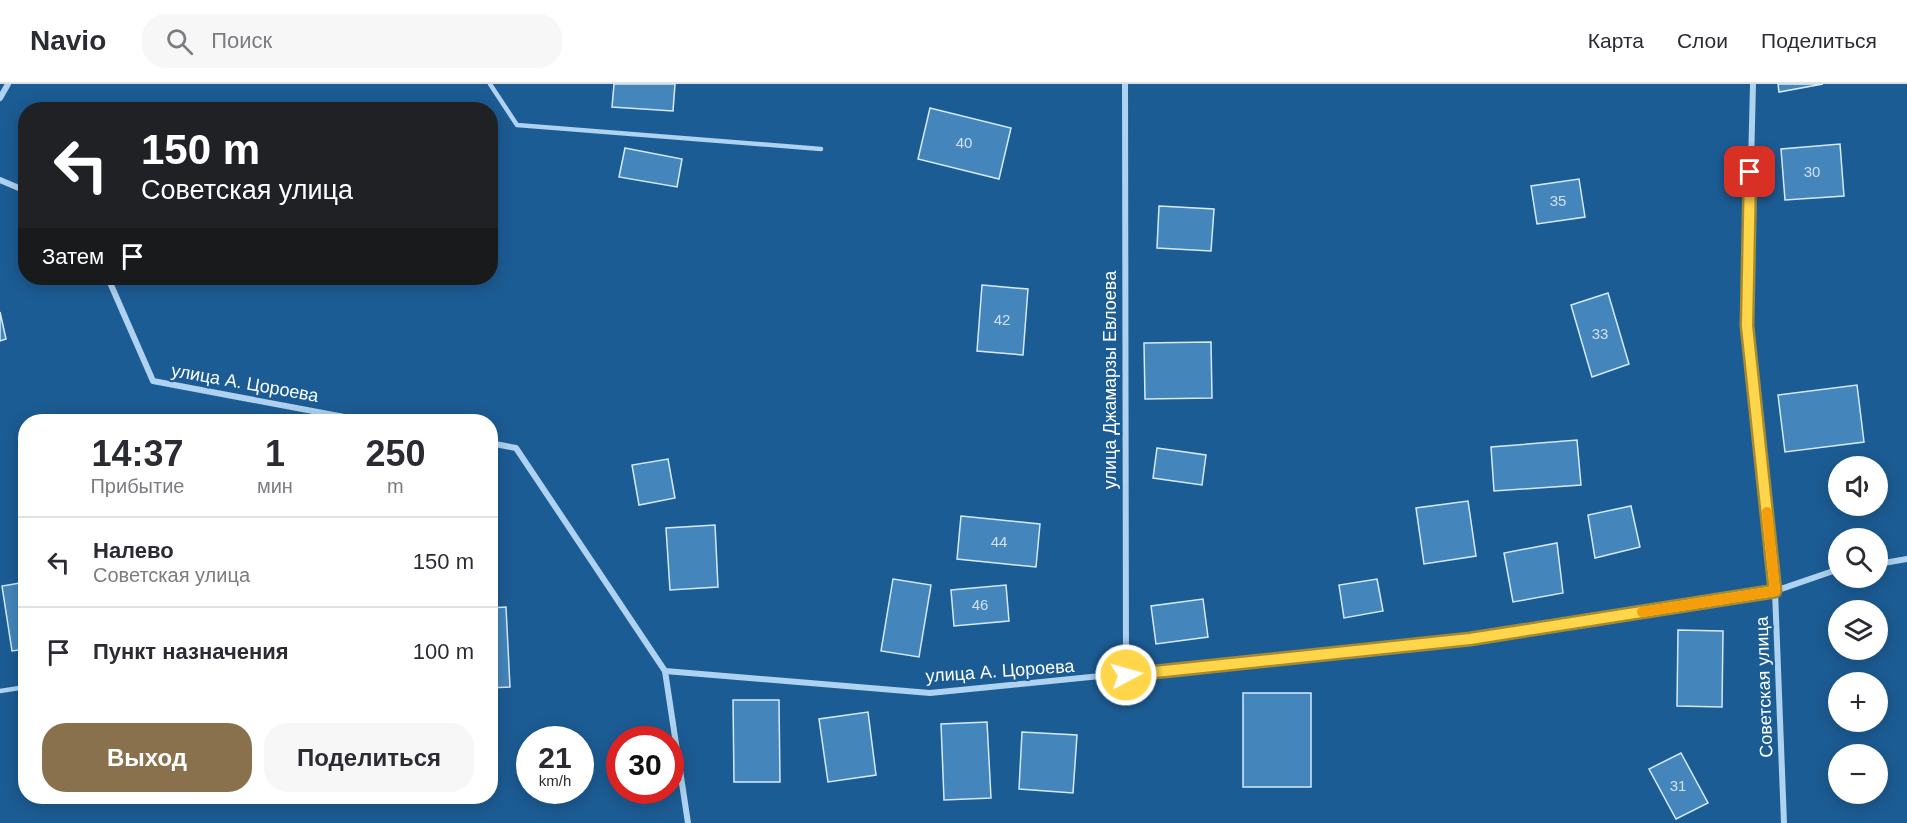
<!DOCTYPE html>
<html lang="ru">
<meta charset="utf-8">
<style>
:root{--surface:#fff;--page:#f7f7f7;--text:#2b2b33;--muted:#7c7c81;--line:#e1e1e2;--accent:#8a714d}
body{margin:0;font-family:Helvetica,sans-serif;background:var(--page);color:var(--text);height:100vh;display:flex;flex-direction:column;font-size:22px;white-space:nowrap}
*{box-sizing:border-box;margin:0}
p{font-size:20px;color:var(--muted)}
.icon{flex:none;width:33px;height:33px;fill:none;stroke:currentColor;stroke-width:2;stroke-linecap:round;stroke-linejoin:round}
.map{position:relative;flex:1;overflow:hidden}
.drawer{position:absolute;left:18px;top:330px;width:480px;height:390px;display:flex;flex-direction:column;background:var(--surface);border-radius:24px;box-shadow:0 3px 15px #0003}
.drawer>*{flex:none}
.hud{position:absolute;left:18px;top:18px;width:480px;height:183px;border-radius:24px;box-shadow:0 3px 15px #0003;background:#202124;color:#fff;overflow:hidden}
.fabs{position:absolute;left:1828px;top:372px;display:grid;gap:12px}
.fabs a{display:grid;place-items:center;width:60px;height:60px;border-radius:50%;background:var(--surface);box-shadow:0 3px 15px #0003;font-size:30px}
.speed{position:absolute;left:516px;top:642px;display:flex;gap:12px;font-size:30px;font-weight:700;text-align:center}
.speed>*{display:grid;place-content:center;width:78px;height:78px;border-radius:50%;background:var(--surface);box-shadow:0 3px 15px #0003;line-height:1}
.speed small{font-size:15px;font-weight:400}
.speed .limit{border:9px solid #d22;background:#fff;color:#111}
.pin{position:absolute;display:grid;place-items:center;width:51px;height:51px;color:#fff;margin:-26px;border-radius:12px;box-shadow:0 3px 9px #0006}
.me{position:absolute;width:66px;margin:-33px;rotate:84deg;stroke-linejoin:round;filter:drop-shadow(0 0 4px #0008)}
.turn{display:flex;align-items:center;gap:21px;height:126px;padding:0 24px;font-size:27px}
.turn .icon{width:78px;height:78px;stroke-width:2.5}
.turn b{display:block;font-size:42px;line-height:51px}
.then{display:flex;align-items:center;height:57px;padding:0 24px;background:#0003;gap:12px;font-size:22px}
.eta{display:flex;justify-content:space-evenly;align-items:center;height:102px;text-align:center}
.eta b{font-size:36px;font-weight:600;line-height:42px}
.cta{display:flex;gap:12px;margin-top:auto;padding:12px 24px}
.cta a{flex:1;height:69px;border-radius:24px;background:var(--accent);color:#fff;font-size:24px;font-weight:600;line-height:69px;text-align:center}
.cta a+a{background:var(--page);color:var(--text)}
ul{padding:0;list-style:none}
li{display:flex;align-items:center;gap:18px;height:90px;padding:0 24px;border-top:2px solid var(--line)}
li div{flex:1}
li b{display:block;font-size:22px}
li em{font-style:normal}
header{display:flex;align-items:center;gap:36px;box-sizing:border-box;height:84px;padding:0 30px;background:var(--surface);border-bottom:2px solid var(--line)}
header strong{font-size:28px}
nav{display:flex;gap:33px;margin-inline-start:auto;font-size:21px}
.search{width:420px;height:54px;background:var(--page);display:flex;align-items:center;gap:15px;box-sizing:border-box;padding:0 21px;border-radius:24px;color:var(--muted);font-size:22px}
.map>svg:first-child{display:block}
.building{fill:#4485bb;stroke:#d5eafb;stroke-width:1.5}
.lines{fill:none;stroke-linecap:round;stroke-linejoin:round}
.lane{stroke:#aed2ef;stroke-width:4.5}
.street{stroke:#aed2ef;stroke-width:6}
.route-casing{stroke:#a68a30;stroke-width:15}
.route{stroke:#ffd54a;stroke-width:10}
.slow{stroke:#f59e0b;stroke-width:10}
.labels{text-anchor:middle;stroke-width:4.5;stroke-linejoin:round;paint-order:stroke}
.number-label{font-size:15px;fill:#d0e0ee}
.street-label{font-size:18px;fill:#fff;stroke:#1c5c94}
</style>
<header>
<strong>Navio</strong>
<div class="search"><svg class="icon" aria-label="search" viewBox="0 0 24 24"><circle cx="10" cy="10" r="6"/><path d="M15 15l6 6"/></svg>Поиск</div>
<nav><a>Карта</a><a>Слои</a><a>Поделиться</a></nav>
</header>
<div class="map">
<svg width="1907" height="739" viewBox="0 0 1907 739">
<rect width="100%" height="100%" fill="#1c5c94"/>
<g class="building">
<path d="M614 0H675L673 27 612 23Z"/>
<path d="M1778 0H1823L1779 8Z"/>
<path d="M109 19 110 26H63L62 24Z"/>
<path d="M930 24 1011 44 999 95 918 75Z"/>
<path d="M1840 60 1844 112 1785 116 1781 65Z"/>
<path d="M625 64 682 75 677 103 619 93Z"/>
<path d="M1579 95 1585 133 1537 140 1531 102Z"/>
<path d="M1159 122 1214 125 1211 167 1157 164Z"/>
<path d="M982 201 1028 205 1023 271 977 267Z"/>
<path d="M1608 209 1629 280 1592 293 1571 221Z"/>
<path d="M0 228 6 255 0 257Z"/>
<path d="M1211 258 1212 314 1145 315 1144 259Z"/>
<path d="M1857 301 1864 358 1785 368 1778 311Z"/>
<path d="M1577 356 1581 401 1494 407 1491 363Z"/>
<path d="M1157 364 1206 371 1202 401 1153 394Z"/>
<path d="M668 375 675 414 639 421 632 381Z"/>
<path d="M1468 417 1476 472 1424 480 1416 424Z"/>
<path d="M1631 422 1640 463 1595 474 1588 431Z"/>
<path d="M961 432 1040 440 1036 483 957 475Z"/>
<path d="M715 441 718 503 670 506 666 444Z"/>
<path d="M1557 459 1563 509 1513 518 1504 469Z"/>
<path d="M893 495 931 501 919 573 881 567Z"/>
<path d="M1377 495 1383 527 1344 534 1339 501Z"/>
<path d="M26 498V565L12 567 2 502Z"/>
<path d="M1006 501 1009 537 954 542 951 506Z"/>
<path d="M1203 515 1208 553 1156 560 1151 522Z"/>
<path d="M506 523 510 603 490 604V524Z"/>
<path d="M1678 546 1723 547 1722 623 1677 622Z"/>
<rect x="1243" y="609" width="68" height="94"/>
<path d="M733 616H779L780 698H734Z"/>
<path d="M868 628 876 691 828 698 819 635Z"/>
<path d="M987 638 991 714 944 716 941 640Z"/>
<path d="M1022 648 1077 651 1073 709 1019 705Z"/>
<path d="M1681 669 1708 719 1676 735 1649 685Z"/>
</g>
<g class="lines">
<g class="lane">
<path d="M490 0 517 41 821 65"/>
<path d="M0 607 26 603"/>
</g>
<g class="street">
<path d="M1125 0 1126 591"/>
<path d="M1753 0 1747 242 1775 507 1784 739"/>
<path d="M0 14 8 0"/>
<path d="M0 96 26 107"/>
<path d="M108 194 153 297 371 338"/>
<path d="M490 359 516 364 665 587 930 609 1470 555 1775 507 1839 485"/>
<path d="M1878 480 1907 475"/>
<path d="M665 587 688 739"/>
</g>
</g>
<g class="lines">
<defs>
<path id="route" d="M1126 591 1470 555 1775 507 1747 242 1750 88"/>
</defs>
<use href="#route" class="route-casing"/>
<use href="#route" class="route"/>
<path class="slow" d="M1642 528 1775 507 1767 428"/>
</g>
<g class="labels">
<g class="number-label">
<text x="964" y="64">40</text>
<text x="1812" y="93">30</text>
<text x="1558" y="122">35</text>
<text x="1002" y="241">42</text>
<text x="1600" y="255">33</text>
<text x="999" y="463">44</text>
<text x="980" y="526">46</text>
<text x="1678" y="707">31</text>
</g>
<g class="street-label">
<text transform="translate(1110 296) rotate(-90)" y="6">улица Джамарзы Евлоева</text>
<text transform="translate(245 299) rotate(10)" y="6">улица А. Цороева</text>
<text transform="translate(1000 587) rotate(-4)" y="6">улица А. Цороева</text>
<text transform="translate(1764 603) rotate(-92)" y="6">Советская улица</text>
</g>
</g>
</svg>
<div class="fabs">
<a><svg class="icon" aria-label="sound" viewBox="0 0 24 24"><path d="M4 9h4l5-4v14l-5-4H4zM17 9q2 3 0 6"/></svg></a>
<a><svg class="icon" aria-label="search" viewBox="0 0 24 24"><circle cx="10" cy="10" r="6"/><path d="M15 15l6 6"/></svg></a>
<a><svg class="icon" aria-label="layers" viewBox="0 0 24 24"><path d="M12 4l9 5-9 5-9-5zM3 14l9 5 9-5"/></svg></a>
<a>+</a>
<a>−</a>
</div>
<div class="speed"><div>21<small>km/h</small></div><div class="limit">30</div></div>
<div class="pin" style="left:1750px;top:88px;background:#d93025"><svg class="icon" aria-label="arrive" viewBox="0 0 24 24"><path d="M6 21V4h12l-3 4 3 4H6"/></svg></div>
<svg class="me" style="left:1126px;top:591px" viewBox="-20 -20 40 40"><circle r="17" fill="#ffd54a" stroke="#fff" stroke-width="3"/><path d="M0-11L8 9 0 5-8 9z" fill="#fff"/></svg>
<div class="hud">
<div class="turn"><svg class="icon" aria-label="left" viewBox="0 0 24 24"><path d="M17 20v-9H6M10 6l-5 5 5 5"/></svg><div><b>150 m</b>Советская улица</div></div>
<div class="then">Затем<svg class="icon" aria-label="arrive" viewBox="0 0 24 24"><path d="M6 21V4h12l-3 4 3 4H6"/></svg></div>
</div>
<section class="drawer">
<div class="eta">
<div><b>14:37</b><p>Прибытие</p></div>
<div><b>1</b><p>мин</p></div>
<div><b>250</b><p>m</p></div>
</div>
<ul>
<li><svg class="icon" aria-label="left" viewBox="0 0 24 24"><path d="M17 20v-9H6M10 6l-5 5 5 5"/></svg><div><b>Налево</b><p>Советская улица</p></div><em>150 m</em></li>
<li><svg class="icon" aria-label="arrive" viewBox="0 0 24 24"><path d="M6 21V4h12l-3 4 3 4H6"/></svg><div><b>Пункт назначения</b></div><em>100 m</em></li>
</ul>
<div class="cta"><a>Выход</a><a>Поделиться</a></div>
</section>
</div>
